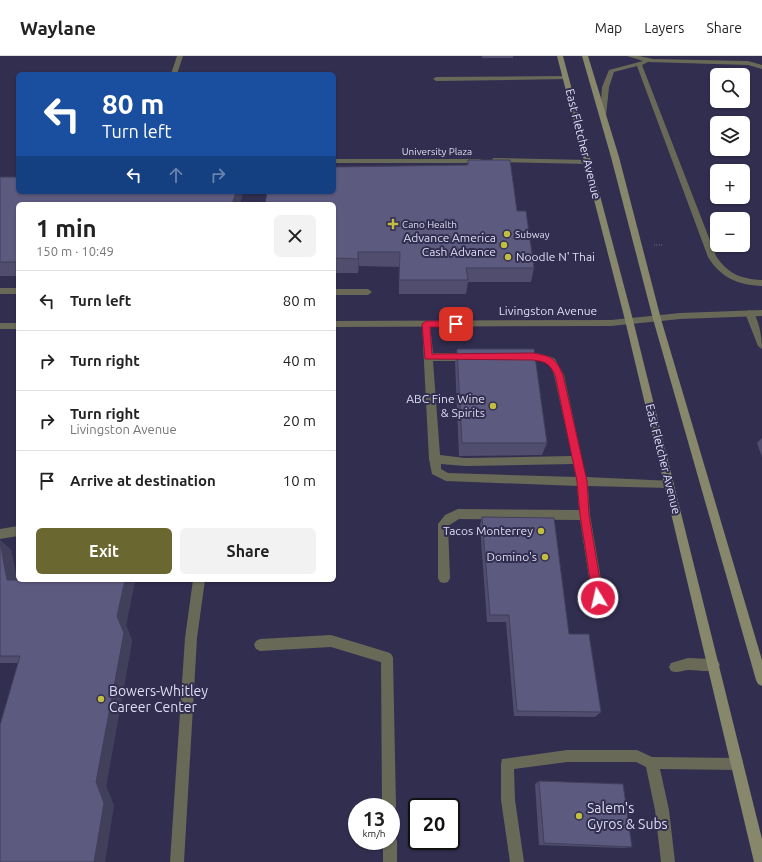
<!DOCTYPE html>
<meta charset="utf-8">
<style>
:root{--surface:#fff;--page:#f2f2f2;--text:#222;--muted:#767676;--line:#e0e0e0;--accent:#6a6830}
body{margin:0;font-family:Ubuntu,sans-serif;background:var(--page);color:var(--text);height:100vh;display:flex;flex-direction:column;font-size:15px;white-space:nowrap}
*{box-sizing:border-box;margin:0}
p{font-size:13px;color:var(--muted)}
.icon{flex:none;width:22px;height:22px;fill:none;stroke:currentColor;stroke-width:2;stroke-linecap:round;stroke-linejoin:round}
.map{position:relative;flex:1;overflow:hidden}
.side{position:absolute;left:16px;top:146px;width:320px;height:380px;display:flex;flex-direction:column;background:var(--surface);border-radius:6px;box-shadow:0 1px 3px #0004}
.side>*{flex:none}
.guide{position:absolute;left:16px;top:16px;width:320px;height:122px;border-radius:6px;box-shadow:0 1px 3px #0004;background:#1a4fa0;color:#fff;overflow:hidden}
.fabs{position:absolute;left:710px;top:12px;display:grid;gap:8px}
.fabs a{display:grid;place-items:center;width:40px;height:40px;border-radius:6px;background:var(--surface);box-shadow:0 1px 3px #0004;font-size:20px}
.speed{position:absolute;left:348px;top:742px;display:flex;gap:8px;font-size:20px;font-weight:700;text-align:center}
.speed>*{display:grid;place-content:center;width:52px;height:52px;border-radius:50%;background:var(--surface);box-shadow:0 1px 3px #0004;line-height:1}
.speed small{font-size:10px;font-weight:400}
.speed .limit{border:2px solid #111;border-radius:6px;background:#fff;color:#111}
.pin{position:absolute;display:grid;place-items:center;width:34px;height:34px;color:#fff;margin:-17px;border-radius:8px;box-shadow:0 2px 6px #0006}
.me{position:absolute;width:44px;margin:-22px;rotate:351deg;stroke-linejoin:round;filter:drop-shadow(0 0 3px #0008)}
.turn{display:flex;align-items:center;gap:14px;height:84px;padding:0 20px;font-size:18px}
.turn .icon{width:52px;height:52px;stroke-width:2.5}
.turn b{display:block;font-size:28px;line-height:34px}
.lanes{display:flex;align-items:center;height:38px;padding:0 20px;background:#0003;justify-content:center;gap:20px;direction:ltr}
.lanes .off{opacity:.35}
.round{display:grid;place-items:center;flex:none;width:42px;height:42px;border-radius:6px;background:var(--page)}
.headline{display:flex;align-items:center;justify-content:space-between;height:68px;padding:0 20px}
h1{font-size:24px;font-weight:700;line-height:30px}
.button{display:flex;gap:8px;margin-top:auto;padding:8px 20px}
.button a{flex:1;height:46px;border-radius:6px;background:var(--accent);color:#fff;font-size:16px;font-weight:700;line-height:46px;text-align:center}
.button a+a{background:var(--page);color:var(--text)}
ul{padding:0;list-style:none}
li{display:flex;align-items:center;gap:12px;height:60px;padding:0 20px;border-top:1px solid var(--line)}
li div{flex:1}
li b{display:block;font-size:15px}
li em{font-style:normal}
header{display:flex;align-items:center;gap:24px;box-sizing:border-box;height:56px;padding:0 20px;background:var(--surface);border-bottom:1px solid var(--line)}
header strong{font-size:19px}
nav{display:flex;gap:22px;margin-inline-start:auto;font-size:14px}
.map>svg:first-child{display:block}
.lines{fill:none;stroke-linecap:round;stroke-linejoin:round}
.path{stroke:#716e8c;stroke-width:2;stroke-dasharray:0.5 2;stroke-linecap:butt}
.lane{fill:#696958;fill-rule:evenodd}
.street{fill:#696958;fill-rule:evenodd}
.secondary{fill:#87876b;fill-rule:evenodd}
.wall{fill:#504d6e}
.shaded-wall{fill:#413f5a}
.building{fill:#5d5a80;stroke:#413f5a}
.route{fill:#e11d48;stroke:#92132f}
.poi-dot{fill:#c1be40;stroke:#322e50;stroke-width:1.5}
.labels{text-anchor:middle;stroke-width:4;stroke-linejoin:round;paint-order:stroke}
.far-street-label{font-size:10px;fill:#dfdef4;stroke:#322e50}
.far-poi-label{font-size:10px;fill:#dfdef4;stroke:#322e50;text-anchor:start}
.street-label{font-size:12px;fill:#dfdef4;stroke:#322e50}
.poi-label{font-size:12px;fill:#dfdef4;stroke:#322e50;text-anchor:end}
.near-poi-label{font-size:14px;fill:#dfdef4;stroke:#322e50;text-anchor:start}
</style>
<header>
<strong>Waylane</strong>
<nav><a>Map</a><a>Layers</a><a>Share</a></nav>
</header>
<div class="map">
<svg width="762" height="806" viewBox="0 0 762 806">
<rect width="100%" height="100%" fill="#322e50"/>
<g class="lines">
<path class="path" d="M654 189H664"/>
<g class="lane">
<path d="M177 0H183L177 18H171Z"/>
<path d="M627 0H639L653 3 748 5 762 9V13L748 9 648 6 642 9 716 200C728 218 741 223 762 224V230C738 229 721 222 708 201L637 10 614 16 609 31 606 60 603 62 600 60 602 31 609 14 643 5Z"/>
<path d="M566 20 568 21V23L436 25 433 23 436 21Z"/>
<path d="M493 102 588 104 592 106 588 108 496 106 492 104Z"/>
<path d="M334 103H480L484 105 480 107H334Z"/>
<rect x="0" y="232" width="18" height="6"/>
<path d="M334 233H368L372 236 368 239H334Z"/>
<path d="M749 254C759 257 762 284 762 293L758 290 745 257Z"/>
<path d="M426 265 430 268 433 297H469L474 301 469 305H433L440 399 465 402 572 400 554 319C553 316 552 313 551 310 543 299 525 310 518 301 525 293 546 298 555 303L564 319 586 421 673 425 674 428 673 431 669 432 588 430 590 459 604 541 602 545 598 546 594 545 592 541 580 464 459 463 448 470 450 522 448 526 444 527 440 526 438 522V468L445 459 458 453 579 454 577 430 446 425 432 418 429 403 422 268ZM441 408 465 410 573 408 576 421 448 417 441 413Z"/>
<path d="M18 470V480L0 483V473Z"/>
<path d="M193 524H205L197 582 184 806H170L185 582Z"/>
<path d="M331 579 387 596 391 598 393 602 391 606 387 608 331 591 260 595 256 593 254 589 256 585 260 583Z"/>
<path d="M688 602 714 603 718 605 720 609 718 613C709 617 699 614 689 614 683 614 677 618 671 615L669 611 671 607Z"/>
<path d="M567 694H637L652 701 737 702 742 703 743 708 742 713 737 714 660 713 669 754 675 806H661L655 754 646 711 636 706H567L514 713 515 744 524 806H510L501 744V708L502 703Z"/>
</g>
<g class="street">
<path d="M762 254V260L680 263 611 270 334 271V265L611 264 680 257Z"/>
<rect x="0" y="267" width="18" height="6"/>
<path d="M387 596 391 598 393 602 396 751 394 756 391 757V751H382L381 602 383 598Z"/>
<path d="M391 779 395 780 397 785V806H383V785H391Z"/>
</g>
<g class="secondary">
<path d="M557 0H563L633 264 762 783V806H754L625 264Z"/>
<path d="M582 0H588L619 101 661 263 762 604V630L758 628 756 624 653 263 611 101Z"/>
</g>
</g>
<g class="wall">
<rect x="482" y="0" width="31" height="2"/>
<path d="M468 104 517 155 534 212 531 226H468L466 238H399V211L359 210 358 217H334V148L467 110Z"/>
<path d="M0 121 243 136 240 148H18V220H0Z"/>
<path d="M457 293 547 387 542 399 459 400 455 306Z"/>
<path d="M762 382V401L757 387Z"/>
<path d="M482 461 569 578 601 656 595 661 514 660 506 566H487L480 469Z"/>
<path d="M0 484 11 494 17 524H135L126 569 132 585 106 730 114 750 18 607H0Z"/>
<path d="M539 725 632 791 624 792 539 789 535 728Z"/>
</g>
<g class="shaded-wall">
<path d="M236 136H243L240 148H232Z"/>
<path d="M358 196 359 210 358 217Z"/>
<path d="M0 484 11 494 18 534 7 524Z"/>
<path d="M125 524H135L126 569 132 585 106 730 114 750 105 806H94L96 726 117 560Z"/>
</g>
<g class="building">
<path d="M468 104H510L517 155H526L534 212H466L468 224H399L400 196H358V203L334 202V148H265L267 136H334V111L468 109Z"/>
<path d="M0 121H18V136H236L232 148H18V206H0Z"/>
<path d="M457 293H534L547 387H462Z"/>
<path d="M482 461 554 462 569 578H589L601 656 517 655 509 559H490Z"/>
<path d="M0 486 7 524H125L117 560 124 577 96 726 104 747 94 806H0V669L20 600H0Z"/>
<path d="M539 725 623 728 632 791 544 787Z"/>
</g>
<path class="route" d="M426 265H456L460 268 456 271H430L432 298 533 297C551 300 556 302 563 319L587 425 589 459 603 542 601 545 598 546 594 545 593 542 580 459 577 425 555 319C549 307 546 306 533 304L425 303 422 268Z"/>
<g class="poi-dot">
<path d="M391 162h4v4h4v4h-4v4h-4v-4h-4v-4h4z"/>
<circle cx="507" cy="178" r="4"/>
<circle cx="504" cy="189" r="4"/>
<circle cx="508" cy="201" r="4"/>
<circle cx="493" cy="350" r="4"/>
<circle cx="541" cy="475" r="4"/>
<circle cx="545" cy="501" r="4"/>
<circle cx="101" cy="643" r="4"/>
<circle cx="579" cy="760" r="4"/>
</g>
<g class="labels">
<g class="far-street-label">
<text x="437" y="99">University Plaza</text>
</g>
<g class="far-poi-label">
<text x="402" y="172">Cano Health</text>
<text x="515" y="182">Subway</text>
</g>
<g class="street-label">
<text transform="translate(583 88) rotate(76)" y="4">East Fletcher Avenue</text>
<text x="548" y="259">Livingston Avenue</text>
<text transform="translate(663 403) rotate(76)" y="4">East Fletcher Avenue</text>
</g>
<g class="poi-label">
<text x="496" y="186">Advance America<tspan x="496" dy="14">Cash Advance</tspan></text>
<text x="516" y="205" text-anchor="start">Noodle N' Thai</text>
<text x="485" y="347">ABC Fine Wine<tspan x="485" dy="14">&amp; Spirits</tspan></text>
<text x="533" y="479">Tacos Monterrey</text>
<text x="537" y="505">Domino's</text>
</g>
<g class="near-poi-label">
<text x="109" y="640">Bowers-Whitley<tspan x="109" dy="16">Career Center</tspan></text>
<text x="587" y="757">Salem's<tspan x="587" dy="16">Gyros &amp; Subs</tspan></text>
</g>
</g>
</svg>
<div class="fabs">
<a><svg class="icon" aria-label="search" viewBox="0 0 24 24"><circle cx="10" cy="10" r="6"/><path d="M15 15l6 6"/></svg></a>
<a><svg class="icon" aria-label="layers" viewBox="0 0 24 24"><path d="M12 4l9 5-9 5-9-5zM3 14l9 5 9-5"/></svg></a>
<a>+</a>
<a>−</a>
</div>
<div class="speed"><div>13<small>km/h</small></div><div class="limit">20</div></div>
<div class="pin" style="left:456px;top:268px;background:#d93025"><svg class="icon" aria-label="arrive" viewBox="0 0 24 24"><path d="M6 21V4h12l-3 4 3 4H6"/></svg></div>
<svg class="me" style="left:598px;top:542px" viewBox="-20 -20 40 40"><circle r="17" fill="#e11d48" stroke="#fff" stroke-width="3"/><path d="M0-11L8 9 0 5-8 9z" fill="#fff"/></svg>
<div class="guide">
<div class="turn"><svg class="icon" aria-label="left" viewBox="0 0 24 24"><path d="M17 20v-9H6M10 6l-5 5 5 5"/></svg><div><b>80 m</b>Turn left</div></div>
<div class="lanes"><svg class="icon" aria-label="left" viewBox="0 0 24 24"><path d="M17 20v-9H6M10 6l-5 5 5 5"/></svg><svg class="icon off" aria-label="ahead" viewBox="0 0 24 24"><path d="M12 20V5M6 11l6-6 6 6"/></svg><svg class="icon off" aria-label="right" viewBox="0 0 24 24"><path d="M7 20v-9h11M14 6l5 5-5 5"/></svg></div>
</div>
<section class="side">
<div class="headline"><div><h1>1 min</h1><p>150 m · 10:49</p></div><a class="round"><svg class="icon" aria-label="close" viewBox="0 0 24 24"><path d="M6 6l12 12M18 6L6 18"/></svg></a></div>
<ul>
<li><svg class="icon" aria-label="left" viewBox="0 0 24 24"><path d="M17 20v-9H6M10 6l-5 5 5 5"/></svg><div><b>Turn left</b></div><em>80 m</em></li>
<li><svg class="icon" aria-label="right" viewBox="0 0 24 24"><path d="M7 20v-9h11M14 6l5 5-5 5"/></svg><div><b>Turn right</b></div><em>40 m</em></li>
<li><svg class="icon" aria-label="right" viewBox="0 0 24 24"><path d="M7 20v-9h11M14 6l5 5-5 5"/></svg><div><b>Turn right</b><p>Livingston Avenue</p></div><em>20 m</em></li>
<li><svg class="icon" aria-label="arrive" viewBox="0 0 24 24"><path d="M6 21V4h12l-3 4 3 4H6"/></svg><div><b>Arrive at destination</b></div><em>10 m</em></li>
</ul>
<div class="button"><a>Exit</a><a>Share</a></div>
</section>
</div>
